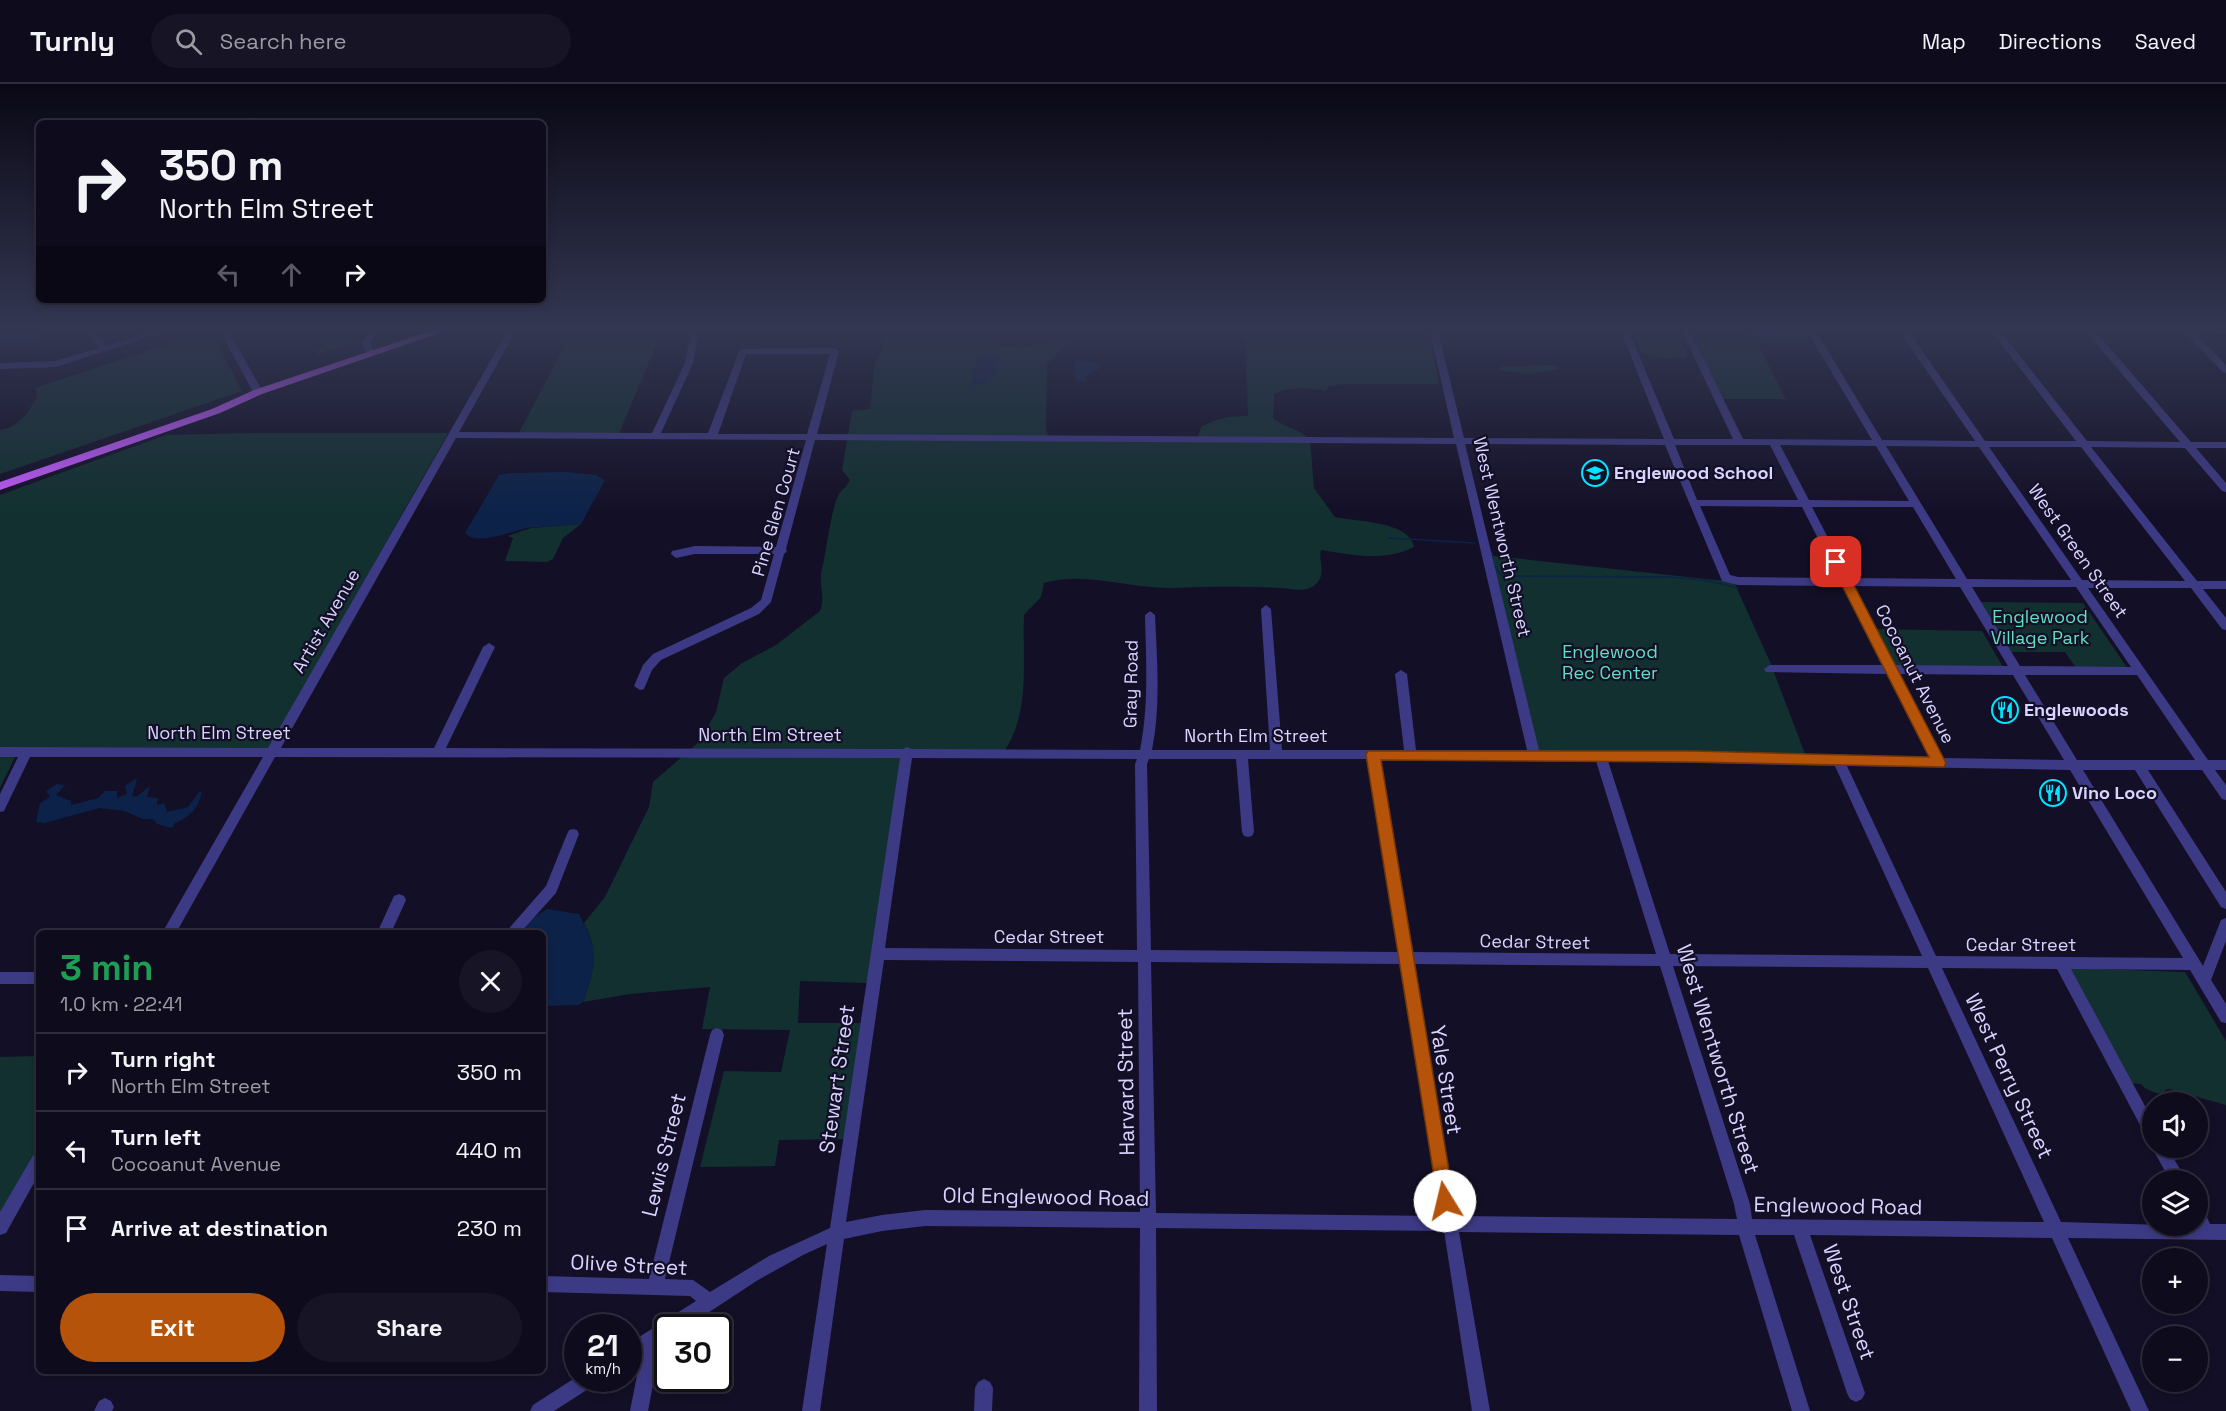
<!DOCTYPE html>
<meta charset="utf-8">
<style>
:root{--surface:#0e0b1c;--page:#171425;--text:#f1f3f6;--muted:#9b9ba3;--line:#2e2b3b;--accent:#b45309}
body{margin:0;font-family:"Space Grotesk",sans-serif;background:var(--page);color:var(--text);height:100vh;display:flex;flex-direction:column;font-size:22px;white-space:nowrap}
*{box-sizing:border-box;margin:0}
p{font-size:20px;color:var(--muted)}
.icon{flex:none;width:33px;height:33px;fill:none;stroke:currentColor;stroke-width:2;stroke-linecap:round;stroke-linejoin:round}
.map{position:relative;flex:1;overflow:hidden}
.details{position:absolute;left:36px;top:846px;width:510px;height:444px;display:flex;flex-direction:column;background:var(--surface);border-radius:9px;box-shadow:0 3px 9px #0003,0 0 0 2px var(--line)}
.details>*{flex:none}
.guide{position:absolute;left:36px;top:36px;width:510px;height:183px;border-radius:9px;box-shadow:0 3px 9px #0003,0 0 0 2px var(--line);background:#0e0b1c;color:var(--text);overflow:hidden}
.controls{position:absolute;left:2142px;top:1008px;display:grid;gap:12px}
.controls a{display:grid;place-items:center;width:66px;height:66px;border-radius:50%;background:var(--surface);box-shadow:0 3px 9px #0003,0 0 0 2px var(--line);font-size:30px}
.speed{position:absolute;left:564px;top:1230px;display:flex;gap:12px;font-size:30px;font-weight:700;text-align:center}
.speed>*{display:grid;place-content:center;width:78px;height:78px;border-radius:50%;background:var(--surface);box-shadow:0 3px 9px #0003,0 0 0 2px var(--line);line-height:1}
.speed small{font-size:15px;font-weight:400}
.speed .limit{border:3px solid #111;border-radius:9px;background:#fff;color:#111}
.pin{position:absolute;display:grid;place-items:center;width:51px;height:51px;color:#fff;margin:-26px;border-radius:12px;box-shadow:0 3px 9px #0006}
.me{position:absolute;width:66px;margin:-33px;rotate:351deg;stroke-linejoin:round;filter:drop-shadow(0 0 4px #0008)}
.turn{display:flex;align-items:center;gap:21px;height:126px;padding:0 24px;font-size:27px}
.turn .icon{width:78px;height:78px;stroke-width:2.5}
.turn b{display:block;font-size:42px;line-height:51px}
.lanes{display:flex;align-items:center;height:57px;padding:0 24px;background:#0003;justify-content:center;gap:30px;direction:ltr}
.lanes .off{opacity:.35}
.round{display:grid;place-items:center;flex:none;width:63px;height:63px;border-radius:32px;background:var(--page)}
.head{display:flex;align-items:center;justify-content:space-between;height:102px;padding:0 24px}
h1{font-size:36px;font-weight:800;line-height:45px;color:#1e9e55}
.button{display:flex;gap:12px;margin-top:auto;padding:12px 24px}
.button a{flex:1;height:69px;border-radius:36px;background:var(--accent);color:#fff;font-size:24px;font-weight:800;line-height:69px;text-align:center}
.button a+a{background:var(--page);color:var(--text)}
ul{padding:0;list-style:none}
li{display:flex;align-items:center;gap:18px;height:78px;padding:0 24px;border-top:2px solid var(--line)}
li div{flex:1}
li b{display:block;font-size:22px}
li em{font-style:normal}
header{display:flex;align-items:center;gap:36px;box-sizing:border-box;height:84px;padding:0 30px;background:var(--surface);border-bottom:2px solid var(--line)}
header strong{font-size:28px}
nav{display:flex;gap:33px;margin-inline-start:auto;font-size:21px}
.search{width:420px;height:54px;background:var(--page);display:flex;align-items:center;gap:15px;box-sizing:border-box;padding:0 21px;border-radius:33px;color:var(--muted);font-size:22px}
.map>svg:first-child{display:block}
.green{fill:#12302f;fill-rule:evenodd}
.water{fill:#0c2248}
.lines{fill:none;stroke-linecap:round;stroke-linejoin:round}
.stream{stroke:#0c2248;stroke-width:1.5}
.minor{fill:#3d3a85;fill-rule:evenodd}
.major{fill:#c25bff;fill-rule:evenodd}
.route{fill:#b45309;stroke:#753606;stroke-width:1.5}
.labels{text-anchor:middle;stroke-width:4.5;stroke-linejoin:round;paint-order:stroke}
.poi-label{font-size:18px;font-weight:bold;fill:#d9d4ff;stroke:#130f26;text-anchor:start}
.street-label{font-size:18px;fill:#d9d4ff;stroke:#130f26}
.park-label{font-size:18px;fill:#5fe0c0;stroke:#130f26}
.near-street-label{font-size:21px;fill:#d9d4ff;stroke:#130f26}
</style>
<header>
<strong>Turnly</strong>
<div class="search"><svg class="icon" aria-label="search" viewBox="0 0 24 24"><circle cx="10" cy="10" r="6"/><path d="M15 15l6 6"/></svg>Search here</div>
<nav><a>Map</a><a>Directions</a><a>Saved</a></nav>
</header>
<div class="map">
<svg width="2226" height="1327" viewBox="0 0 2226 1327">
<rect width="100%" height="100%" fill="#130f26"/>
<g class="green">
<path d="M337 243H343L334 256H355V259L315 271Z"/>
<path d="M574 243H664L619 349H519Z"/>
<path d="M887 243H1069H974L971 249 1003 262 1021 263 1071 255 1047 280 1046 347 1053 357 1197 356 1201 343C1217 334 1230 332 1248 332L1245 243H1428L1439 300H1343L1329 302 1326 307C1307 304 1292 302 1274 310L1273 334C1285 344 1299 344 1310 356L1314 404 1335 433C1357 438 1410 437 1414 463 1385 478 1351 471 1321 466 1318 477 1327 489 1316 500 1307 509 1293 505 1281 504 1244 502 1208 503 1171 504 1129 505 1086 487 1044 499L1041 513 1024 531C1022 576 1031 626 1005 666L901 673 868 899 800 897 798 939H863L846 1055 779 1056 775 1082 700 1083 724 987 781 988 790 946 702 945 710 903 630 910 583 918C594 887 600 870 584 839L605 813 649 723 653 698 700 657 716 628 724 594 742 579 776 561 820 527C826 513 818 500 822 485 827 465 830 428 839 410 842 405 848 402 850 396L842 386 852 327 870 325 875 277 881 268 884 246ZM980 271H990L999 276 971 303Z"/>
<path d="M1635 243H1671L1687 269 1685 273C1669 274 1655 276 1641 268Z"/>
<path d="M1687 243H1801L1810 257H1756L1786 315H1722Z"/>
<path d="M214 245 220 265 242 307 0 390V346C19 343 28 329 37 313L35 304Z"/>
<path d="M1548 281H1554L1559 285 1528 290 1500 286V283Z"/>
<path d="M260 349H448L269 665 18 667 0 704V411L166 351Z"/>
<path d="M581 440 563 454 553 475 547 478 505 477 513 454 507 452 531 444Z"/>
<path d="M1486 471 1734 498 1770 578 1807 675 1534 671Z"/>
<path d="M1981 518 2083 519 2128 585 2076 584 2065 568H2011Z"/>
<path d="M1874 545 1982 547 2003 583 1894 582Z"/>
<path d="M2070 884 2185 888 2226 957V1021L2169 1005 2165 1006V1010C2159 1011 2145 1006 2141 1000L2127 999Z"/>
<path d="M39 972V1072L0 1143V973Z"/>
</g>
<g class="water">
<path d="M0 243H41L39 257 35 260 0 261Z"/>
<path d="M980 271H990L999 276 989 298 971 303Z"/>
<path d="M1075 276 1098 279 1101 284 1086 292 1085 297H1078L1074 291Z"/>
<path d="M566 388 596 391 605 396 581 440C564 442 546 442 528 444 515 446 476 463 465 449L499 391 512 389Z"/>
<path d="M135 695 137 696 132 712 136 713 150 702 147 713 158 714 157 721 164 719 167 728 188 723 199 708H202C198 725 190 733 175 739L172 744 157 740 153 735H143L124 727 100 724 44 739 36 738 40 719 50 713 46 707 57 700 65 701 56 711 71 717V721L98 714 105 707H117V714L127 710 125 702Z"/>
<path d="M547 825 579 830C600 870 597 877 583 918L579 921 543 922V849H519L525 839Z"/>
</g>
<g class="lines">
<g class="stream">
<path d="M1389 454 1475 459"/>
<path d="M1492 468 1494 482 1502 492 1669 493 1704 496 1738 504"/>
</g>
<g class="minor">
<path d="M83 243H91L106 262 167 243H179L56 283 0 285V279L55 277 99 264Z"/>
<path d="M218 243H226L263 308 261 310H255L253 308Z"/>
<path d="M374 243H382L370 259 375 270 371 273 367 270 362 259Z"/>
<path d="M510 243H518L459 348 652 349 685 279 691 245 693 243 699 245 693 279 661 349H708L740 265 835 264 839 267 817 350 1454 354 1429 243H1437L1464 354 1664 355 1619 243H1627L1674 355H1733L1680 243H1688L1743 355 1872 356 1809 250 1753 252 1749 249 1750 247 1803 246H1806L1805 243 2226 244V250L2195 249 2226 281V289L2223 288 2185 249H2097L2191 358H2226V364H2196L2226 399V408L2222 407 2185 364 2091 363 2197 497H2226V505H2203L2226 534V546L2222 545 2191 504H2088L2208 676H2226V686H2215L2226 701V716L2222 715 2202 686H2148L2226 808V825L2221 823 2135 686H2083L2203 882 2221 836 2226 834V857L2211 896 2226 920V939L2221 938 2190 886 2071 885 2152 1035V1056L2147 1054 2057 885 1942 884 2061 1138 2198 1142V1125L2204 1127 2210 1140H2226V1156L2068 1154 2149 1327H2131L2052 1154 1810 1151 1865 1309 1862 1315 1856 1318 1850 1315 1847 1309 1794 1151H1755L1810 1327H1792L1739 1151 1459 1148 1490 1327H1472L1444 1147 1156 1144 1157 1327H1139L1140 1144 925 1142 882 1147 844 1155 820 1327H802L827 1160 803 1171 758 1196 685 1244H668V1255L661 1259 648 1327H630L641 1271 628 1278V1260L696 1217 690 1212 543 1208V1192L649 1195 710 951 712 946 717 944 722 946 724 951 665 1195 693 1196 710 1208 769 1172 830 1144 900 674 275 673 176 849H162L263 673H30L4 727 0 728V710L18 673H0V663L268 664ZM1821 248H1900L1975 357 1882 356 1817 249ZM1909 248H1992L2076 357H1985ZM2001 248 2087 249 2180 358 2087 357ZM746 270H830L807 350H718ZM456 354 806 356 776 463 695 462 672 467 671 470 676 474 695 470H774L761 516 751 524 653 570 643 581 634 602 640 606 644 605 652 586 661 576 759 530 771 518 784 470 787 467 786 465 815 356 1456 360 1527 666H1416L1407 590 1401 586 1395 590 1404 666H1282L1271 525 1266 521 1261 525 1270 666H1152C1161 621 1157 576 1155 531L1150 527 1145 531C1146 576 1149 621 1140 666L911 665 907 663 903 665 446 664 495 563 489 559 483 563 434 664H281ZM1465 360 1665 361 1722 497 1738 501 1842 502 1883 581H1770L1764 585 1766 588 1887 590 1930 674 1539 666ZM1675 361H1770L1798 416H1697ZM1780 361 1876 362 1909 417 1809 416ZM1886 362 1979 363 2071 496 1967 495ZM1989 363H2081L2185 497 2082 496ZM1700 422 1802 423 1838 494 1738 493 1730 491ZM1812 423H1913L1956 495 1849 494ZM1853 502 1960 503 2008 582 1894 581ZM1972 503H2076L2131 583 2020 582ZM1899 590 2013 591 2064 676 1943 674ZM2025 591H2137L2195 676H2077ZM912 674 1137 675 1135 680 1137 866 885 864ZM1149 675H1236L1242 748 1244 752 1248 753 1252 752 1254 748 1248 675H1368L1399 868 1151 866 1147 680ZM1380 675 1596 677 1656 870 1412 868ZM1608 677 1835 682 1922 872 1670 870ZM1847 682 2070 686 2183 874 1936 872ZM884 876 1138 878 1140 1128 925 1126 882 1131 846 1138ZM1151 878 1401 880 1441 1132 1156 1129ZM1414 880 1660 882 1734 1120 1737 1135 1457 1132ZM1673 882 1928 884 2044 1138 1752 1135 1750 1120Z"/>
<path d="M573 745 577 746 579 750 556 809 520 849H505L546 802 567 750 569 746Z"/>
<path d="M399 810 404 812 406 816 391 849H377L394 812Z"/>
<rect x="0" y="888" width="39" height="12"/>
<path d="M2152 1064H2168L2186 1096H2170Z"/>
<path d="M39 1067V1090L6 1149 0 1151V1128L34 1070Z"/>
<path d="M0 1191 39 1192V1208L0 1207Z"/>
<path d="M578 1292V1294H598L596 1300 554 1327H530L533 1321Z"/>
<path d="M984 1295 990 1298 993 1304 992 1327H974L975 1304 978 1298Z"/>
<path d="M105 1314 111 1317 114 1323 112 1327H94L99 1317Z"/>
</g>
<path class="major" d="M442 243H457L262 310 220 329 0 406V398L212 325 254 306Z"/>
</g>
<linearGradient id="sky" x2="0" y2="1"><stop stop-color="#0a0815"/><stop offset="0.57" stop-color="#333752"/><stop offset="1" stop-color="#333752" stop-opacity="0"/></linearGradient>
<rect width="2226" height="429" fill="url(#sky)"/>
<path class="route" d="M1836 474 1842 478 1946 679 1944 683 1693 678 1381 676 1454 1117 1451 1123 1445 1126 1439 1123 1366 671 1368 667H1693L1929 673 1830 478Z"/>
<defs>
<symbol id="school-ring" viewBox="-11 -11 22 22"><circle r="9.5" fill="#130f26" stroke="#00e5ff" stroke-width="1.5"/><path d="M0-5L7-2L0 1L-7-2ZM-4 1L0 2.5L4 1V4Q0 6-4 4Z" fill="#00e5ff"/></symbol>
<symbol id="restaurant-ring" viewBox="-11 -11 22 22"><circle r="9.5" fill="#130f26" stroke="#00e5ff" stroke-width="1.5"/><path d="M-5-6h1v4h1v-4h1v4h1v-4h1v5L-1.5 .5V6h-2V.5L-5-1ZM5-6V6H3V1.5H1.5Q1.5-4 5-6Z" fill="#00e5ff"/></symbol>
</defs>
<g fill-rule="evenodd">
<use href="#school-ring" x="1580" y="374" width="30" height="30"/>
<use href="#restaurant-ring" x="1990" y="611" width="30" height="30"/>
<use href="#restaurant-ring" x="2038" y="694" width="30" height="30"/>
</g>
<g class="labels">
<g class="poi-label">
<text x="1614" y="395">Englewood School</text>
<text x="2024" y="632">Englewoods</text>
<text x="2072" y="715">Vino Loco</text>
</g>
<g class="street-label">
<text transform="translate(776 428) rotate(-74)" y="6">Pine Glen Court</text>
<text transform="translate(1502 453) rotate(77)" y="6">West Wentworth Street</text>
<text transform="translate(2078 467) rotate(55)" y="6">West Green Street</text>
<text transform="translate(326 537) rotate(-60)" y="6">Artist Avenue</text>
<text transform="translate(1915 590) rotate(63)" y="6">Cocoanut Avenue</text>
<text transform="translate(1131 600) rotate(-89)" y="6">Gray Road</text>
<text x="219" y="655">North Elm Street</text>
<text x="770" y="657">North Elm Street</text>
<text x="1256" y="658">North Elm Street</text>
<text x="1049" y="859">Cedar Street</text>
<text transform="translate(1535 858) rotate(1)" y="6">Cedar Street</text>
<text x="2021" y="867">Cedar Street</text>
</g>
<g class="park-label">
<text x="2040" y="539">Englewood<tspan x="2040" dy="21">Village Park</tspan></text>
<text x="1610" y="574">Englewood<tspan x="1610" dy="21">Rec Center</tspan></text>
</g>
<g class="near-street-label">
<text transform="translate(1718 975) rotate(73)" y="7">West Wentworth Street</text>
<text transform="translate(2009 992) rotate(65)" y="7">West Perry Street</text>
<text transform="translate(837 995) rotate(-82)" y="7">Stewart Street</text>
<text transform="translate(1446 996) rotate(81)" y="7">Yale Street</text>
<text transform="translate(1126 998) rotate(-91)" y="7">Harvard Street</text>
<text transform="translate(664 1071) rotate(-76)" y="7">Lewis Street</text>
<text transform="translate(1046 1113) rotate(1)" y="7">Old Englewood Road</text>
<text transform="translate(1838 1122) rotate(1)" y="7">Englewood Road</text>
<text transform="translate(629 1181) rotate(3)" y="7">Olive Street</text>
<text transform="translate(1849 1218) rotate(71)" y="7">West Street</text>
</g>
</g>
</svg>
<div class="controls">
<a><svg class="icon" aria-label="sound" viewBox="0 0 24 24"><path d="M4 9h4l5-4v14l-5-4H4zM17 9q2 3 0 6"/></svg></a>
<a><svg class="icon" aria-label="layers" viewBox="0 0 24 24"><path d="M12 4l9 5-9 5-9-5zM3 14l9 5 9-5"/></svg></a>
<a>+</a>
<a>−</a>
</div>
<div class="speed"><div>21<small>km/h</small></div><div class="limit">30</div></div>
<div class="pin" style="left:1836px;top:478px;background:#d93025"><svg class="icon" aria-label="arrive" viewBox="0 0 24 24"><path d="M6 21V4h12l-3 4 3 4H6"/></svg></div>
<svg class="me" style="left:1445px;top:1117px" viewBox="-20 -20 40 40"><circle r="19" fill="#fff"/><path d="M0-13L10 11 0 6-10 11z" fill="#b45309"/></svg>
<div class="guide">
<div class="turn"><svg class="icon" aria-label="right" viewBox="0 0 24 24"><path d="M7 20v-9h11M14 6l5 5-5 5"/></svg><div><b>350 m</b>North Elm Street</div></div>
<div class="lanes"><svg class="icon off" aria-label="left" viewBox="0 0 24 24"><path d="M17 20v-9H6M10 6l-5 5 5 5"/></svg><svg class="icon off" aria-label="ahead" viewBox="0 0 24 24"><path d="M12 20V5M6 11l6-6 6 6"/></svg><svg class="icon" aria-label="right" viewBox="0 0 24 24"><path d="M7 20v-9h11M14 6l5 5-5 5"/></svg></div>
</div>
<section class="details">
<div class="head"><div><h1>3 min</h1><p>1.0 km · 22:41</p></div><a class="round"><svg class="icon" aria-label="close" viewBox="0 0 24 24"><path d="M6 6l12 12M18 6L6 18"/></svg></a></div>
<ul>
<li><svg class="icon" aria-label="right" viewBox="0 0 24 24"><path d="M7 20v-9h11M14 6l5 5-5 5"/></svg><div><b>Turn right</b><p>North Elm Street</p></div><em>350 m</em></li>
<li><svg class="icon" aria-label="left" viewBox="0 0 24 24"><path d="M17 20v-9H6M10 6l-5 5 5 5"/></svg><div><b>Turn left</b><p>Cocoanut Avenue</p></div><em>440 m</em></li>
<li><svg class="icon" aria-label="arrive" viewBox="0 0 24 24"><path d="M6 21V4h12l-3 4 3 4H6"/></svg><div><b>Arrive at destination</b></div><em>230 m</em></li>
</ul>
<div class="button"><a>Exit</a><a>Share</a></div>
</section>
</div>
